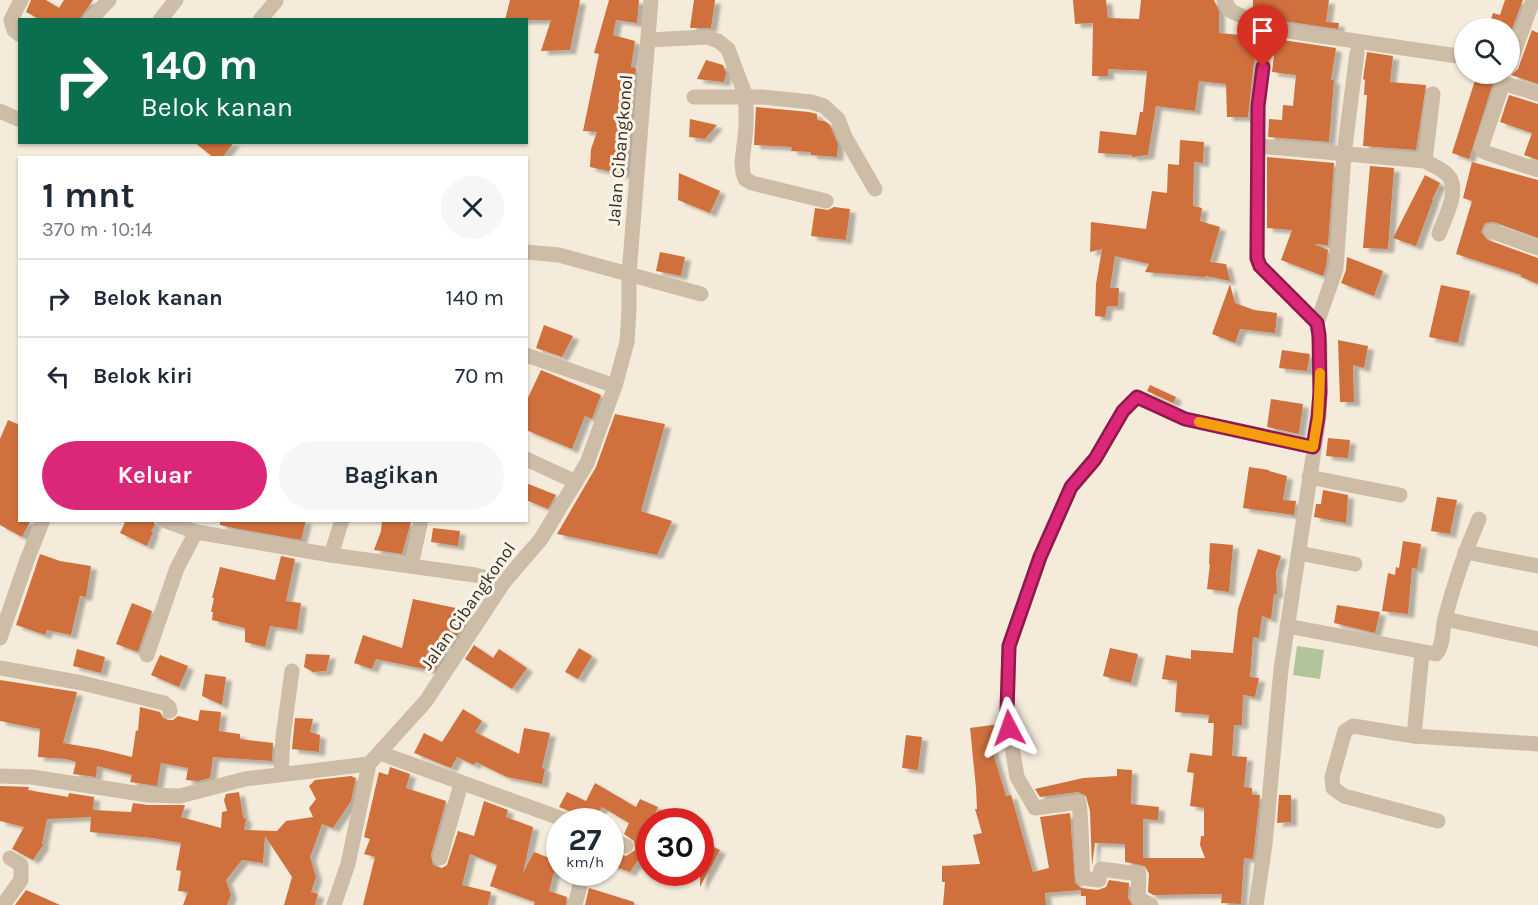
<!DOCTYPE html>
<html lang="id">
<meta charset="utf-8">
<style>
:root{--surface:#fff;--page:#f6f6f7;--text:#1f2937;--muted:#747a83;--line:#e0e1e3;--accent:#db2777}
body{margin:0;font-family:Karla,sans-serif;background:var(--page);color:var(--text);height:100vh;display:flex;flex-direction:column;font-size:22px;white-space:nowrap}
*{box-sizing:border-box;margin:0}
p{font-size:20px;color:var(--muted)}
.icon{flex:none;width:33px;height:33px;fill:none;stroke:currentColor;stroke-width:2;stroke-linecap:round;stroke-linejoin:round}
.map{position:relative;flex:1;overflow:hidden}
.sheet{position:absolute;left:18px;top:156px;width:510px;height:366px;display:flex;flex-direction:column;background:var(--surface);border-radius:0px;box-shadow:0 2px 4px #0004}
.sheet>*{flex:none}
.top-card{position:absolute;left:18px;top:18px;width:510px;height:126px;border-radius:0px;box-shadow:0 2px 4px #0004;background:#0b6e4f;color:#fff;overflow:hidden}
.buttons{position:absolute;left:1454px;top:18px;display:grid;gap:12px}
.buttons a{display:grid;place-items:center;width:66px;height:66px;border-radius:50%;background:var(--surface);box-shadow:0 2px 4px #0004;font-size:30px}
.speed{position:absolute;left:546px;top:808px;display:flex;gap:12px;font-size:30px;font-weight:700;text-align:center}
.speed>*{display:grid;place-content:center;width:78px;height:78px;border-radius:50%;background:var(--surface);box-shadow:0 2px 4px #0004;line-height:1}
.speed small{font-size:15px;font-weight:400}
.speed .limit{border:9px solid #d22;background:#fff;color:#111}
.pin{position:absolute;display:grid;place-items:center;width:51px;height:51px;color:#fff;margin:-62px -26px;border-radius:50% 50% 50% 0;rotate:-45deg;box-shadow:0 0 6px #0007}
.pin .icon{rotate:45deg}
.me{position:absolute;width:66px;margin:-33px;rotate:356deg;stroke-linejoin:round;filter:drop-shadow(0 0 4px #0008)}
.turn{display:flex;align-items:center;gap:21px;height:126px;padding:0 24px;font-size:27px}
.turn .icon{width:78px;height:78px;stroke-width:2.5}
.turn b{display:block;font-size:42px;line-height:51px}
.round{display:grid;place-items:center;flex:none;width:63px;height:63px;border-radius:32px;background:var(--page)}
.overview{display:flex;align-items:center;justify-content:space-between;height:102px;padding:0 24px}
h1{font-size:36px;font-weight:700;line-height:45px}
.button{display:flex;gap:12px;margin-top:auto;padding:12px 24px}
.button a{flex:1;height:69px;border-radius:36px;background:var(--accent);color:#fff;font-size:24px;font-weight:700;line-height:69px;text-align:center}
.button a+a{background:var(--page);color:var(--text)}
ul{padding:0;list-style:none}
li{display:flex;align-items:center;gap:18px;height:78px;padding:0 24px;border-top:2px solid var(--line)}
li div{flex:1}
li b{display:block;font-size:22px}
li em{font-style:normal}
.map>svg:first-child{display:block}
.green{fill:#b1c49a}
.building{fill:#d0713d;filter:url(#shadow)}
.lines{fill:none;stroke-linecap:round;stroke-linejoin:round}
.street{stroke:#cdbca6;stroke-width:15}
.route-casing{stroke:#8e194d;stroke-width:15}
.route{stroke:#db2777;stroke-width:10}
.slow{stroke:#f59e0b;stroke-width:10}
.labels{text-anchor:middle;stroke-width:6;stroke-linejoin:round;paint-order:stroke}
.street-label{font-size:18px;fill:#392f27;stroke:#fbf4e8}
</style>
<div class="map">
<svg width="1538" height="905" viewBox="0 0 1538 905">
<defs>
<filter id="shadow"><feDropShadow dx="6" dy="4" stdDeviation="1.5" flood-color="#0004"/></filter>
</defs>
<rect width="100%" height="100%" fill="#f4ebdb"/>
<path class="green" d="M1297 646 1324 650 1320 679 1293 675Z"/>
<g class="building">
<path d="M31 0H46L59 8 64 0H93L79 20H41L26 12Z"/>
<path d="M510 0H580L570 50 541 51 551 20H505Z"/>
<path d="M609 0H639L637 23 616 20 613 35 635 41 631 67 636 68 626 175 590 167 591 149 597 132 583 131 599 54 594 53Z"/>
<path d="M694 0H715L711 28H690Z"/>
<path d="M1073 0H1106L1108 18 1139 19 1141 0H1214L1219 11V33L1253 36V32L1257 34 1248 117H1227L1226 84 1199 81 1195 111 1156 106 1148 155 1132 157V155L1098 153 1100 131 1136 135 1140 112H1143L1147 71 1108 69V76H1092L1093 23 1075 24Z"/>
<path d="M1253 0H1329L1326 22 1339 23 1338 29 1270 19 1253 11Z"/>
<path d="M1505 0H1523L1509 37V28H1488L1493 13 1500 15Z"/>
<path d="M1532 30 1538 33V84L1511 75 1518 69Z"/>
<path d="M1276 39 1336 48 1331 80H1334L1329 142 1268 137 1269 119 1282 120 1283 105 1293 106 1296 75 1272 72Z"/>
<path d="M1367 52 1393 56 1390 82 1426 85 1416 150 1363 146 1367 95H1364L1365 80 1363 79Z"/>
<path d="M706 60 723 65 726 73 724 82 697 79Z"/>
<path d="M1477 74H1501L1494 80 1469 159 1452 153Z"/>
<path d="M1509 95 1538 104V160L1524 155 1532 133 1500 122Z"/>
<path d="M756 107 809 112 817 114V120L825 121 830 125 838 144 837 157 811 155V152L791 151 792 147 754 145Z"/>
<path d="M690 119 717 125 705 139 689 137Z"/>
<path d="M1180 140 1204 142 1203 163 1194 162 1193 206 1202 208 1200 221 1220 227 1210 262 1226 264 1230 281 1206 276 1204 277 1145 272 1149 264 1115 256 1110 288H1119L1118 306H1107L1105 317 1095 316 1096 284 1102 249 1090 252 1091 222 1146 229 1152 191 1167 193 1168 164 1179 165Z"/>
<path d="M194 142H234L222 158H214Z"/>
<path d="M1267 157 1334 163 1328 245 1314 244 1328 250 1326 267 1323 276 1281 260 1292 230 1267 228Z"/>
<path d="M1472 162 1538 180V238L1494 222 1485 223 1481 232 1488 240 1538 258V284L1521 277V275L1456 254 1472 201 1463 198Z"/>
<path d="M1370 166 1394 168 1388 249 1363 248Z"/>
<path d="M679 173 720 191 710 213 678 200Z"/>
<path d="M1425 175 1440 183 1432 200H1433L1416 246 1393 238Z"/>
<path d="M834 207 850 209 846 240 811 236 815 208 828 210Z"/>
<path d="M660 252 685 257 681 276 656 271Z"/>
<path d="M1347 257 1383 271 1374 296 1341 283 1346 270Z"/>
<path d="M1230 284 1235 303 1254 310 1277 313 1275 333 1240 329 1235 343 1212 334Z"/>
<path d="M1441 285 1470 291 1458 343 1429 337Z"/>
<path d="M544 325 573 336 562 357 536 348Z"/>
<path d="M1338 340 1368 346 1364 368 1353 365 1354 402H1340Z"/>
<path d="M1282 350 1310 354 1307 371 1279 368Z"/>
<path d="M541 370 601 395 592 419 585 416 572 449 526 430V402Z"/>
<path d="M1150 385 1176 397 1173 403 1147 391Z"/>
<path d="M1271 399 1303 404 1299 434 1267 427Z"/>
<path d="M615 414 665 424 641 511 672 521 657 555 557 534 596 467Z"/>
<path d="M8 420 20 425V520H31L22 537 0 525V439Z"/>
<path d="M1328 438 1350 440 1348 458 1326 456Z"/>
<path d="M1249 467 1269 470V471L1287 476 1283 500 1296 501 1294 515 1243 508Z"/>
<path d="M526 483 556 495 548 509 526 500Z"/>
<path d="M1323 490 1348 495 1346 523 1314 517 1316 504H1321Z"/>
<path d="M1437 497 1457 500 1450 534 1431 531Z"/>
<path d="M126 520H153L155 525 151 531 153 532 147 546 120 533Z"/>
<path d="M220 520H306L301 540 233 528 220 525Z"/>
<path d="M382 520 411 522 402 554 374 550 381 531Z"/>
<path d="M433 528 460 531 458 546 431 542Z"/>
<path d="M1403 541 1421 544 1417 569 1412 568 1408 614 1382 611 1388 573 1395 575 1396 567 1399 568Z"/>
<path d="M1210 543 1233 545 1229 592 1207 589 1210 564H1209Z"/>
<path d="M1258 549 1281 556 1276 572 1277 594H1274L1271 619 1262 616 1259 638 1253 637 1250 677 1259 678 1255 697 1243 695 1242 725H1234L1232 756 1247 757 1244 787 1252 788V795H1260L1253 859 1244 858 1241 904 1221 903 1222 894 1153 895 1148 892 1149 874 1145 866 1125 862V844L1095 843 1092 866 1090 811 1086 796 1078 792 1040 797 1035 789 1083 778 1117 776V769L1132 770 1131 804 1159 807 1158 820 1143 819V858H1205L1200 845 1201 836H1204V808L1190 806 1194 773 1187 772 1190 753 1212 756 1214 723H1208L1209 715 1175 712 1177 681 1162 679 1166 655 1191 659V650L1233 653 1238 609Z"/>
<path d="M40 554 60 561 91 566 86 597 80 596 71 635 47 630 45 635 16 625Z"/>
<path d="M281 556 295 559 286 601 301 603 297 630 270 626 265 647 245 642V628L212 620 213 612H211L214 598H212L220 567 275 580Z"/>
<path d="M413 599 470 611 468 618 449 648 444 644 440 661 434 671 376 659 372 669 354 663 363 635 402 648Z"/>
<path d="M132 603 152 611 138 652 116 644Z"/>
<path d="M1337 605 1380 612 1375 633 1334 623Z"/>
<path d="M474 645 493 658 499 649 527 668 512 689 465 659Z"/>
<path d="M579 648 592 656 578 679 565 672Z"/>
<path d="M1110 648 1138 654 1131 683 1103 676Z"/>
<path d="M77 649 105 657 101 673 73 666Z"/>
<path d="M306 654 330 655 326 671 313 672 304 667Z"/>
<path d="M160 655 188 666 179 687 151 675Z"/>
<path d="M205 674 226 677 222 705 202 696Z"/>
<path d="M0 680 77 692 63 743 99 749 132 757 136 730 138 731 140 707 160 712 163 718 168 720H173L178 716 198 721 200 710 221 712 219 731 240 734V739L273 743 272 761 213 757 210 778 198 781 186 780 188 768 161 763 157 786 130 782 132 775 97 766 96 777 73 774 76 762 66 759 38 757 40 729 0 721Z"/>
<path d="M463 709 482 721 475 732 519 754 524 728 550 733 542 768 545 769 542 784 507 777 476 762 474 765 457 757 451 768 414 753 424 733 442 742Z"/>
<path d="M295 718 313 719 310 732 320 735 319 752 292 749Z"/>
<path d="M999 724 1002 745 991 746 1006 796 1011 795 1033 872 1049 868 1040 817 1070 813 1075 883 1081 888 1098 890 1106 887 1109 880 1129 883 1128 898 1132 905H1086V896H1081V890L1045 893 1046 905H943L945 882H942V866L980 864 973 835 982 833 975 809H977L976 788 970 728Z"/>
<path d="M906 735 922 737 918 770 902 768Z"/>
<path d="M390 767 410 774 406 788 446 801 431 855 433 865 442 868 447 865 458 831 474 836 484 801 508 810 506 817 533 827 523 873 534 852 557 861 549 891 567 897 566 905H534L535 902 490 886 497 865 470 854 462 885 491 892 488 905H363L375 857 364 854 370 839 364 837 379 772 388 775Z"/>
<path d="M351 776 356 778 351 801 333 828 322 824 310 857 316 877 311 892 318 894 315 905H284L292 877 265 836 263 863 242 860 226 880 231 895 227 905H183L188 892 178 891 181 871 176 870 181 843 152 838 90 832 91 817 47 819 42 844H44L33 860 12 849 24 827 0 821V786L29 787 28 790 68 797 69 793 94 797 93 810 131 812 133 803 148 805H185L181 817 221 828 222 812 227 811 224 800 226 794 239 792 243 817 246 819 244 830 277 831 286 821 313 817 309 808 316 799 309 786 315 780Z"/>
<path d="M595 783 636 807 640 799 658 807 651 822H650V862L640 857 630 872 610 865V856L613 851 626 856 635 850 634 841 624 834 629 823 602 807 594 822H588L574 813 559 807 567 792 586 801Z"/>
<path d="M1279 795H1291V822L1277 823Z"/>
<path d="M700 840 720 850 700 887Z"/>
<path d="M589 888 634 902V905H585Z"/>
<path d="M26 890 60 905H15Z"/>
</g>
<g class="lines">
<g class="street">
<path d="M1224 0 1231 11 1267 28 1258 106 1257 258 1260 266 1317 323 1320 344V392L1319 417 1281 669 1265 844 1256 905"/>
<path d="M90 20 109 0"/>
<path d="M160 20 176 0"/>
<path d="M260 20 276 1"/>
<path d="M1267 28 1464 57"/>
<path d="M20 35 14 30 11 20 21 0"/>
<path d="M648 40 707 37 718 41 728 49 746 97V128L742 162 743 173 745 179 752 183 826 201"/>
<path d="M1509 66 1533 0"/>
<path d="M1538 94 1503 83 1481 148 1484 152 1538 170"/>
<path d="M694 97H762L811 102 824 106 838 119 845 137 875 189"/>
<path d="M0 111 20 120"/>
<path d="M1259 146 1425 161C1433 166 1445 170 1450 178 1459 193 1444 219 1439 234"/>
<path d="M1425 161 1433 94"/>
<path d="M1491 231 1538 248"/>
<path d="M526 252 559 255 701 294"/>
<path d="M1317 323 1336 269 1344 154 1357 53"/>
<path d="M526 355 615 386"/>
<path d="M526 459 576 482"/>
<path d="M1309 477 1400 495"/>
<path d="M163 520 196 532"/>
<path d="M1465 552 1538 566"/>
<path d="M1299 553 1355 564"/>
<path d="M331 555 342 520"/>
<path d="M411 566 421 520"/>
<path d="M1445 619 1538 639"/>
<path d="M1287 626 1436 654C1444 645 1442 629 1445 618 1454 584 1465 551 1479 519"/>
<path d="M0 638 27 560 43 520"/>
<path d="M1422 653 1414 736 1353 726 1345 731 1332 777 1333 788 1344 796 1438 821"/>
<path d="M147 655 177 568 196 532 331 555 475 575 504 582"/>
<path d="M0 668 82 683 164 703 169 707 170 711"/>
<path d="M1414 736 1538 744"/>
<path d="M380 753 571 822"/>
<path d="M281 774 283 737 292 671"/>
<path d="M0 776 32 777 148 795 180 796 245 779 369 764"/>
<path d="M610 839 626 846"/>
<path d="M440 858 461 784"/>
<path d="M3 905 21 880V865L10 858"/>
<path d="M334 905 348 864 369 764 426 701 504 582 541 539 587 463 615 386 627 342 629 311V274L651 0"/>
<path d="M575 905 583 873"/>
<path d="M1151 905 1138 898 1139 874 1101 869 1099 880 1083 878C1081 852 1082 828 1079 802L1035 808 1017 777 1012 746 1007 711 1009 646 1040 557 1071 487 1095 459 1123 411 1137 397 1185 419 1313 447"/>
</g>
</g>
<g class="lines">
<defs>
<path id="route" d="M1009 728 1007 711 1009 646 1040 557 1071 487 1095 459 1123 411 1137 397 1185 419 1313 447 1318 417 1320 392 1319 335 1317 323 1260 266 1257 258 1258 106 1263 67"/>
</defs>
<use href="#route" class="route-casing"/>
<use href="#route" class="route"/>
<path class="slow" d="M1199 422 1313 447 1318 417 1320 373"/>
</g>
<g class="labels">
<g class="street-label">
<text transform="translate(620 150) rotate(-85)" y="6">Jalan Cibangkonol</text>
<text transform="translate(468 606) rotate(-55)" y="6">Jalan Cibangkonol</text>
</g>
</g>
</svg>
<div class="buttons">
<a><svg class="icon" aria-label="search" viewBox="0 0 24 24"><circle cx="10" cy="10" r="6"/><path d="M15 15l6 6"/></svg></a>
</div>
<div class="speed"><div>27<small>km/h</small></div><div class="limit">30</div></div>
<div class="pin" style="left:1263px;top:67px;background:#d93025"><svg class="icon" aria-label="arrive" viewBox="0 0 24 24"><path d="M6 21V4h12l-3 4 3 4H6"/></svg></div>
<svg class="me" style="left:1009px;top:728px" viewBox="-20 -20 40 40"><path d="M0-17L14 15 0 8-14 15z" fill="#db2777" stroke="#fff" stroke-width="4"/></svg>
<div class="top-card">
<div class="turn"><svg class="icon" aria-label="right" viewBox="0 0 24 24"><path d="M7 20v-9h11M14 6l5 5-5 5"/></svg><div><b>140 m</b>Belok kanan</div></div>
</div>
<section class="sheet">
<div class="overview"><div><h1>1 mnt</h1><p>370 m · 10:14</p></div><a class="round"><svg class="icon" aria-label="close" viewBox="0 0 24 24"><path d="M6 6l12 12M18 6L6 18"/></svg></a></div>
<ul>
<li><svg class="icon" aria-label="right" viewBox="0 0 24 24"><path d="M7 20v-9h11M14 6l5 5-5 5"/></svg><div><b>Belok kanan</b></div><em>140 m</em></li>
<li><svg class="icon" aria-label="left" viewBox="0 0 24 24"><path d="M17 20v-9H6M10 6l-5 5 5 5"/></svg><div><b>Belok kiri</b></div><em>70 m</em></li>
</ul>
<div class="button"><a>Keluar</a><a>Bagikan</a></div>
</section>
</div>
